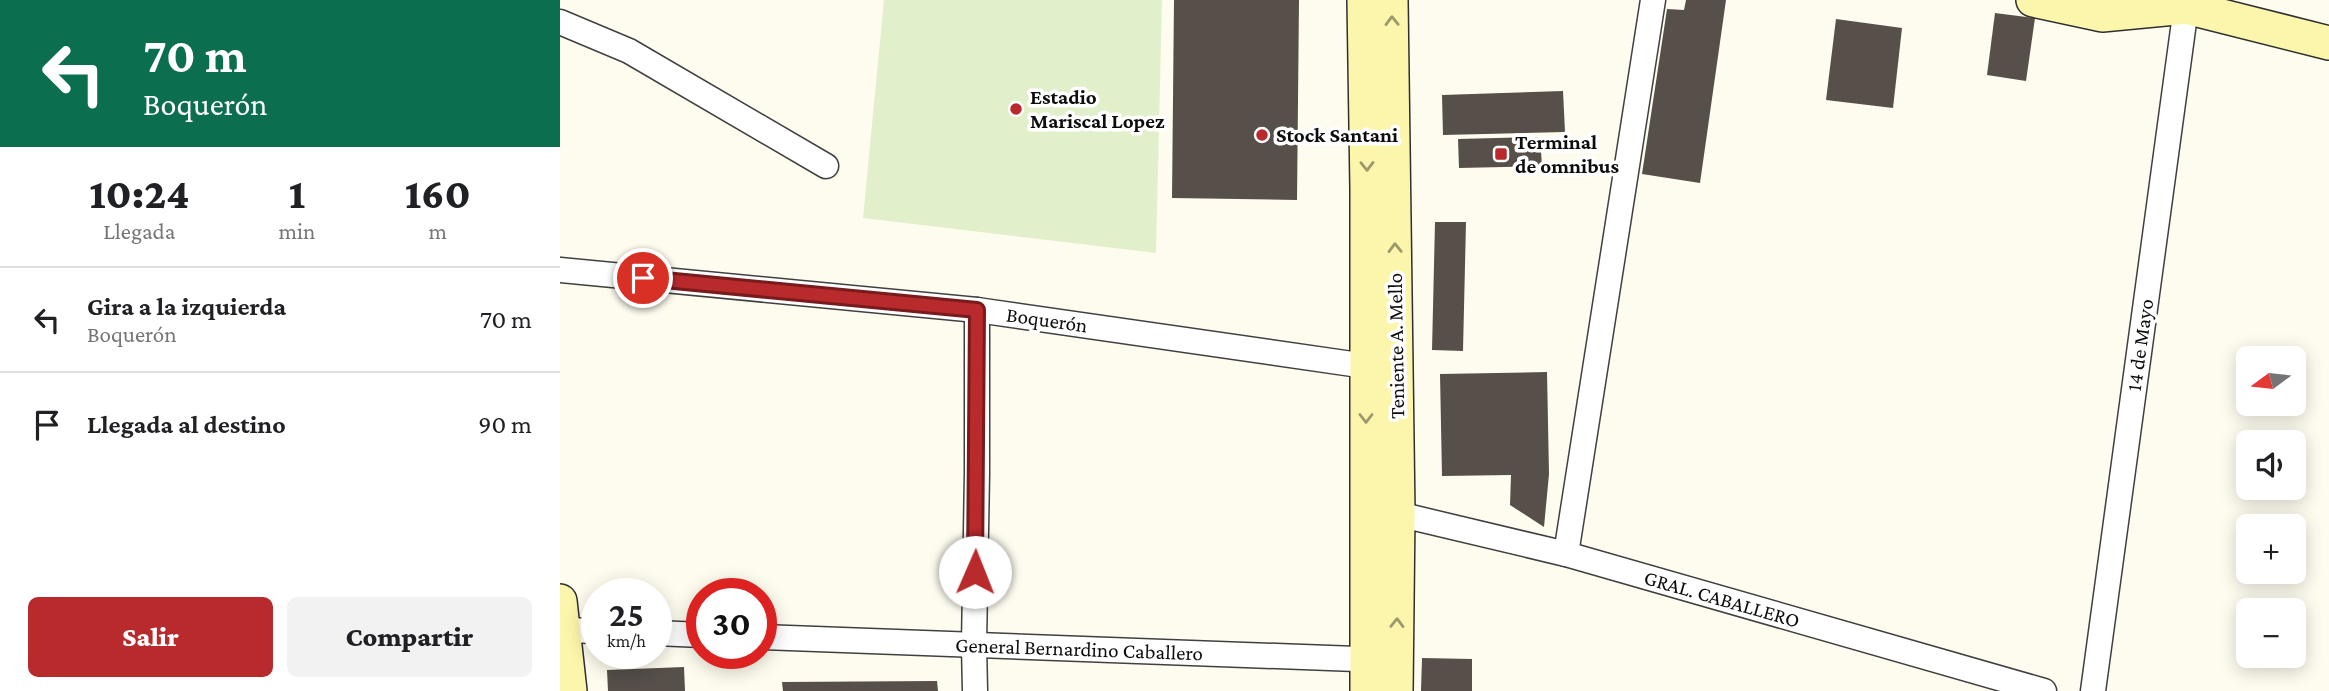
<!DOCTYPE html>
<html lang="es">
<meta charset="utf-8">
<style>
:root{--surface:#fff;--page:#f2f2f2;--text:#202124;--muted:#757577;--line:#e0e0e0;--accent:#b92a2c}
body{margin:0;font-family:"Crimson Pro",serif;background:var(--page);color:var(--text);height:100vh;display:flex;flex-direction:column;font-size:26px;white-space:nowrap}
*{box-sizing:border-box;margin:0}
p{font-size:23px;color:var(--muted)}
.icon{flex:none;width:38px;height:38px;fill:none;stroke:currentColor;stroke-width:2;stroke-linecap:round;stroke-linejoin:round}
.map{position:relative;flex:1;overflow:hidden}
.details{display:flex;flex-direction:column;background:var(--surface);width:560px}
.details>*{flex:none}
.hud{background:#0b6e4f;color:#fff;overflow:hidden}
.needle{width:46px;rotate:255deg}
.controls{position:absolute;left:1676px;top:346px;display:grid;gap:14px}
.controls a{display:grid;place-items:center;width:70px;height:70px;border-radius:10px;background:var(--surface);box-shadow:0 4px 18px #0003;font-size:35px}
.speed{position:absolute;left:21px;top:578px;display:flex;gap:14px;font-size:35px;font-weight:700;text-align:center}
.speed>*{display:grid;place-content:center;width:91px;height:91px;border-radius:50%;background:var(--surface);box-shadow:0 4px 18px #0003;line-height:1}
.speed small{font-size:18px;font-weight:400}
.speed .limit{border:10px solid #d22;background:#fff;color:#111}
.pin{position:absolute;display:grid;place-items:center;width:60px;height:60px;color:#fff;margin:-30px;border:4px solid #fff;border-radius:50%;box-shadow:0 2px 7px #0007}
.me{position:absolute;width:77px;margin:-38px;rotate:1deg;stroke-linejoin:round;filter:drop-shadow(0 0 5px #0008)}
.turn{display:flex;align-items:center;gap:24px;height:147px;padding:0 28px;font-size:32px}
.turn .icon{width:91px;height:91px;stroke-width:2.5}
.turn b{display:block;font-size:49px;line-height:60px}
.eta{display:flex;justify-content:space-evenly;align-items:center;height:119px;text-align:center}
.eta b{font-size:42px;font-weight:800;line-height:49px}
.primary-button{display:flex;gap:14px;margin-top:auto;padding:14px 28px}
.primary-button a{flex:1;height:80px;border-radius:10px;background:var(--accent);color:#fff;font-size:28px;font-weight:800;line-height:80px;text-align:center}
.primary-button a+a{background:var(--page);color:var(--text)}
ul{padding:0;list-style:none}
li{display:flex;align-items:center;gap:21px;height:105px;padding:0 28px;border-top:2px solid var(--line)}
li div{flex:1}
li b{display:block;font-size:26px}
li em{font-style:normal}
main{display:flex;flex:1;min-height:0}
.map>svg:first-child{display:block}
.pitch{fill:#e2efcb}
.building{fill:#564f4a}
.lines{fill:none;stroke-linecap:round;stroke-linejoin:round}
.street-casing{stroke:#404040;stroke-width:27}
.secondary-casing{stroke:#2f2f2f;stroke-width:36}
.street{stroke:#fff;stroke-width:24}
.secondary{stroke:#fcf6ac;stroke-width:33}
.oneway{stroke:#9c996c}
.route-casing{stroke:#781b1d;stroke-width:18}
.route{stroke:#b92a2c;stroke-width:12}
.poi-dot{fill:#b92a2c;stroke:#fff;stroke-width:2.5}
.labels{text-anchor:middle;stroke-width:7;stroke-linejoin:round;paint-order:stroke}
.poi-label{font-size:21px;font-weight:bold;fill:#0d0d0d;stroke:#fff;text-anchor:start}
.street-label{font-size:21px;fill:#0d0d0d;stroke:#fff}
</style>
<main>
<section class="details">
<div class="hud">
<div class="turn"><svg class="icon" aria-label="left" viewBox="0 0 24 24"><path d="M17 20v-9H6M10 6l-5 5 5 5"/></svg><div><b>70 m</b>Boquerón</div></div>
</div>
<div class="eta">
<div><b>10:24</b><p>Llegada</p></div>
<div><b>1</b><p>min</p></div>
<div><b>160</b><p>m</p></div>
</div>
<ul>
<li><svg class="icon" aria-label="left" viewBox="0 0 24 24"><path d="M17 20v-9H6M10 6l-5 5 5 5"/></svg><div><b>Gira a la izquierda</b><p>Boquerón</p></div><em>70 m</em></li>
<li><svg class="icon" aria-label="arrive" viewBox="0 0 24 24"><path d="M6 21V4h12l-3 4 3 4H6"/></svg><div><b>Llegada al destino</b></div><em>90 m</em></li>
</ul>
<div class="primary-button"><a>Salir</a><a>Compartir</a></div>
</section>
<div class="map">
<svg width="1769" height="691" viewBox="0 0 1769 691">
<rect width="100%" height="100%" fill="#fefcef"/>
<path class="pitch" d="M324 0H602L596 253 303 218Z"/>
<g class="building">
<path d="M614 0H739L737 200 612 198Z"/>
<path d="M1126 0H1166L1140 183 1082 174 1107 9 1124 10Z"/>
<path d="M1435 13 1475 18 1466 81 1427 75Z"/>
<path d="M1276 19 1342 28 1333 108 1266 100Z"/>
<path d="M1003 91 1005 132 883 135 882 95Z"/>
<path d="M980 137 982 166 899 168 898 139Z"/>
<path d="M875 222H906L903 351 872 350Z"/>
<path d="M987 372 989 474 984 527 950 505 951 475 882 476 880 374Z"/>
<path d="M862 658 912 659V691H861Z"/>
<path d="M124 667 125 691H48L47 670Z"/>
<path d="M377 681 378 691H223L222 682Z"/>
</g>
<g class="lines">
<defs>
<g id="street">
<path d="M0 22 69 51 266 166"/>
<path d="M0 270 417 310 806 366"/>
<path d="M838 514 1006 554 1484 691"/>
<path d="M1006 554 1093 0"/>
<path d="M0 630 37 631"/>
<path d="M96 633 142 635"/>
<path d="M201 637 823 660"/>
<path d="M415 691 414 645 417 473V310"/>
<path d="M1533 691 1627 0"/>
</g>
<g id="secondary">
<path d="M804 0 807 189V691"/>
<path d="M831 0 838 514 836 691"/>
<path d="M1473 0 1542 15 1626 7"/>
<path d="M1615 0 1626 7 1769 43"/>
<path d="M0 601 10 691"/>
</g>
</defs>
<use href="#street" class="street-casing"/>
<use href="#secondary" class="secondary-casing"/>
<use href="#street" class="street"/>
<use href="#secondary" class="secondary"/>
</g>
<defs><path id="oneway-chevron" d="M-2-3.5L2.5 0L-2 3.5" fill="none" stroke-width="1.6" stroke-linecap="round" stroke-linejoin="round" transform="scale(1.75)"/></defs>
<g class="oneway">
<use href="#oneway-chevron" transform="translate(832 21) rotate(-91)"/>
<use href="#oneway-chevron" transform="translate(807 166) rotate(89)"/>
<use href="#oneway-chevron" transform="translate(835 248) rotate(-91)"/>
<use href="#oneway-chevron" transform="translate(806 418) rotate(90)"/>
<use href="#oneway-chevron" transform="translate(837 623) rotate(-89)"/>
</g>
<g class="lines">
<defs>
<path id="route" d="M83 278 417 310 415 572"/>
</defs>
<use href="#route" class="route-casing"/>
<use href="#route" class="route"/>
</g>
<g class="poi-dot">
<circle cx="456" cy="109" r="7"/>
<circle cx="702" cy="135" r="7"/>
<rect x="934" y="147" width="14" height="14" rx="3.5"/>
</g>
<g class="labels">
<g class="poi-label">
<text x="470" y="104">Estadio<tspan x="470" dy="24">Mariscal Lopez</tspan></text>
<text x="716" y="142">Stock Santani</text>
<text x="955" y="149">Terminal<tspan x="955" dy="24">de omnibus</tspan></text>
</g>
<g class="street-label">
<text transform="translate(487 320) rotate(8)" y="7">Boquerón</text>
<text transform="translate(1580 345) rotate(-82)" y="7">14 de Mayo</text>
<text transform="translate(836 346) rotate(-91)" y="7">Teniente A. Mello</text>
<text transform="translate(1162 599) rotate(16)" y="7">GRAL. CABALLERO</text>
<text transform="translate(519 649) rotate(2)" y="7">General Bernardino Caballero</text>
</g>
</g>
</svg>
<div class="controls">
<a><svg class="needle" viewBox="-14 -14 28 28"><path d="M0-13l5 13h-10z" fill="#e53935"/><path d="M0 13l5-13h-10z" fill="#757577"/></svg></a>
<a><svg class="icon" aria-label="sound" viewBox="0 0 24 24"><path d="M4 9h4l5-4v14l-5-4H4zM17 9q2 3 0 6"/></svg></a>
<a>+</a>
<a>−</a>
</div>
<div class="speed"><div>25<small>km/h</small></div><div class="limit">30</div></div>
<div class="pin" style="left:83px;top:278px;background:#d93025"><svg class="icon" aria-label="arrive" viewBox="0 0 24 24"><path d="M6 21V4h12l-3 4 3 4H6"/></svg></div>
<svg class="me" style="left:415px;top:572px" viewBox="-20 -20 40 40"><circle r="19" fill="#fff"/><path d="M0-13L10 11 0 6-10 11z" fill="#b92a2c"/></svg>
</div>
</main>
